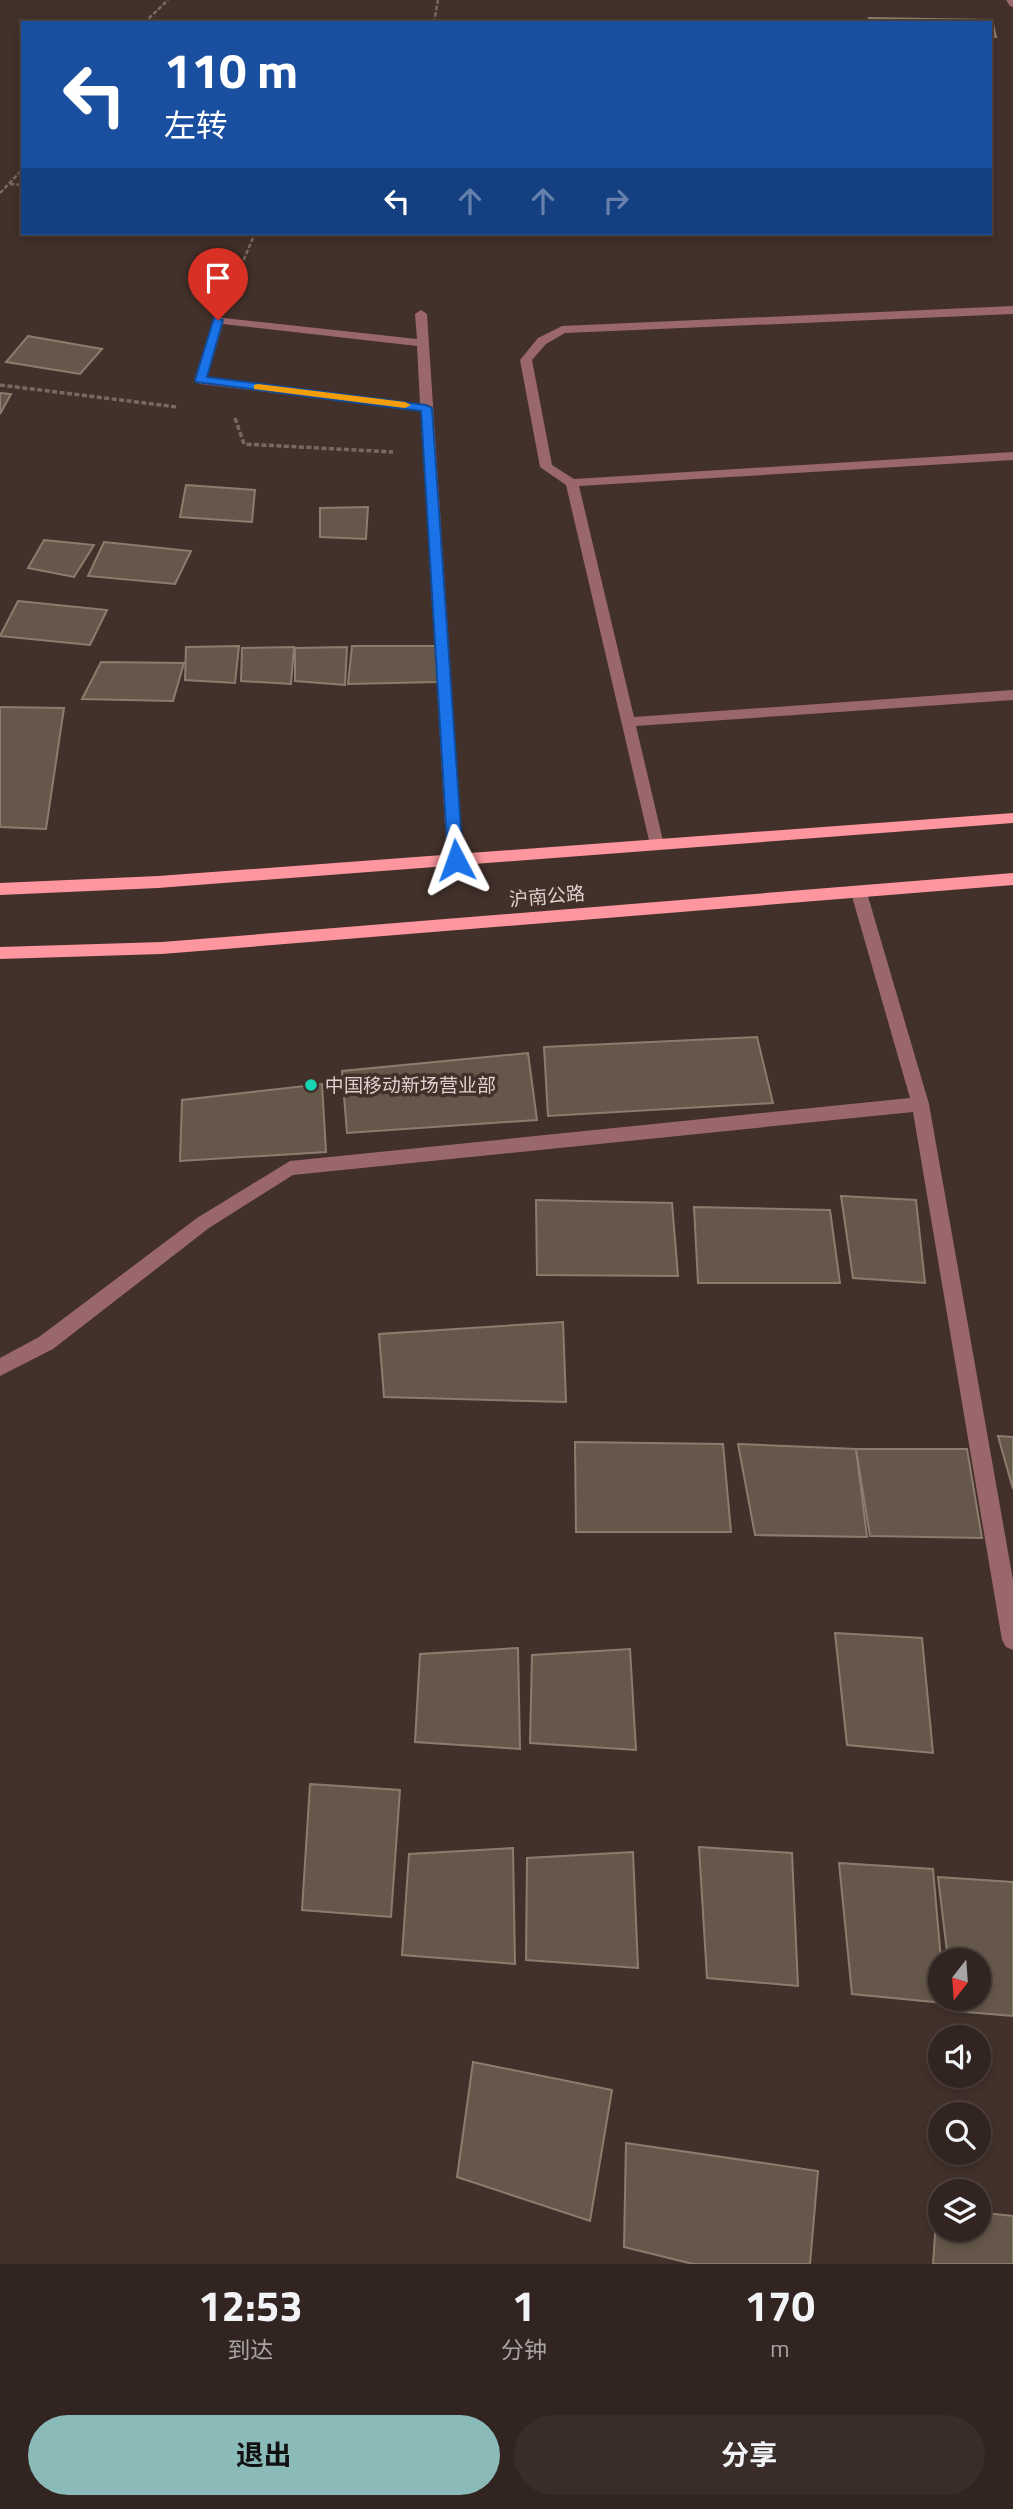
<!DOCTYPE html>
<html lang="zh">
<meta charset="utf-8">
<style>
:root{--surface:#322420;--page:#3a2c29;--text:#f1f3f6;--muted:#a8a4a5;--line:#4d413e;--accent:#8bbbb9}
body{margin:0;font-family:"Titillium Web","Noto Sans SC",sans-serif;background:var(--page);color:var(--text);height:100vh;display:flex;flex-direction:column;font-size:26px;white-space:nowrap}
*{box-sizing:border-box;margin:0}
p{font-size:23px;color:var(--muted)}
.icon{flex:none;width:38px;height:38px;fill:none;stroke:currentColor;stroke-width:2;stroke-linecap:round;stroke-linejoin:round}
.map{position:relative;height:2264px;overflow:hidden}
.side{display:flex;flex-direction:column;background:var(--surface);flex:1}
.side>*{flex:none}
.banner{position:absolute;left:21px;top:21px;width:971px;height:214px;border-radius:0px;box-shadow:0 4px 10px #0003,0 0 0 2px var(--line);background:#1a4fa0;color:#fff;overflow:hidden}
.needle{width:46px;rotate:197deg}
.fabs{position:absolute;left:928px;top:1948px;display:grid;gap:14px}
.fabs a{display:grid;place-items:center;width:63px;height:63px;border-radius:50%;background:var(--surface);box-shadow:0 4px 10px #0003,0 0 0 2px var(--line);font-size:35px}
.pin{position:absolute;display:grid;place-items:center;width:60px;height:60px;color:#fff;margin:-72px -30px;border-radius:50% 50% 50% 0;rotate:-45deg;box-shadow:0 0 7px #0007}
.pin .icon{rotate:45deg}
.me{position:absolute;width:77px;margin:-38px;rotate:356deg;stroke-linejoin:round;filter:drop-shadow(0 0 5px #0008)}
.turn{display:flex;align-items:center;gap:24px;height:147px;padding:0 28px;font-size:32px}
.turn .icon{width:91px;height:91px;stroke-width:2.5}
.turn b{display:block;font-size:49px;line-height:60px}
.lanes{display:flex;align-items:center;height:66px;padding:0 28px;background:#0003;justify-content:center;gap:35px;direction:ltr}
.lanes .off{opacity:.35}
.eta{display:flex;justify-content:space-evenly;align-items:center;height:119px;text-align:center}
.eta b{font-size:42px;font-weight:700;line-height:49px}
.primary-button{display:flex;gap:14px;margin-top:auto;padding:14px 28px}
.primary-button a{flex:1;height:80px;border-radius:42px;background:var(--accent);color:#111;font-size:28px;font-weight:700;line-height:80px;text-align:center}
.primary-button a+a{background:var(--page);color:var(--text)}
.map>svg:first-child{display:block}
.building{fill:#65584a;stroke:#8b7d6e;stroke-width:2}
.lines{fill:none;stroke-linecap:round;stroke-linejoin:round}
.path-far1{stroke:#786863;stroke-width:2.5;stroke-dasharray:4.5 2;stroke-linecap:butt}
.path{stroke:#786863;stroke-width:3.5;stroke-dasharray:5 2.5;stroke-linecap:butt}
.minor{fill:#9a676b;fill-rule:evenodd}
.major{fill:#fd969e;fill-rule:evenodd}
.route{fill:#1a73e8;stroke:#114b97;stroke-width:2}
.slow{fill:#f59e0b}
.poi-dot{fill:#16d5b3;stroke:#42302a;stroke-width:2.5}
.labels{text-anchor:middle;stroke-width:7;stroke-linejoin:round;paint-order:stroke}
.street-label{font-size:19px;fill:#ded2ce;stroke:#42302a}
.poi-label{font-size:19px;fill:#ded2ce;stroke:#42302a;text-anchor:start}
</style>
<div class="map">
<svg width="1013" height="2264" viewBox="0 0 1013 2264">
<rect width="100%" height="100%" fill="#42302a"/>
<g class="building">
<path d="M869 18 992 20 996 37H990V23H872Z"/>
<path d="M28 336 102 349 80 374 6 362Z"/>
<path d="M0 393 11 394 0 414Z"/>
<path d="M186 485 255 490 252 522 180 517Z"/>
<path d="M368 507 366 539 320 537V508Z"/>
<path d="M44 540 94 545 74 577 28 568Z"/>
<path d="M104 542 191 551 175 584 88 576Z"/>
<path d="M18 601 107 610 90 645 0 636Z"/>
<path d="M239 646 235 683 185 680 186 647Z"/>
<path d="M352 646H439L437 682 348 684Z"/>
<path d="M294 647 291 684 241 681 242 648Z"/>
<path d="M347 647 345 685 295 681V648Z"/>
<path d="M101 662 184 663 173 701 82 699Z"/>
<path d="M0 707 64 708 46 829 0 827Z"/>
<path d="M757 1037 773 1103 548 1116 544 1047Z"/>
<path d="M528 1053 537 1120 347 1133 342 1071Z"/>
<path d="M322 1084 326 1152 180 1161 182 1100Z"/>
<path d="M841 1196 916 1200 925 1283 853 1278Z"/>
<path d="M536 1200 672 1203 678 1276 537 1275Z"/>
<path d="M694 1207 830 1210 840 1283H698Z"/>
<path d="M563 1322 566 1402 384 1397 379 1334Z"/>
<path d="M998 1436 1013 1437V1489Z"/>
<path d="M575 1442 723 1444 731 1532H576Z"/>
<path d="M738 1444 856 1449 867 1537 755 1535Z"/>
<path d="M856 1449H967L982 1538 870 1536Z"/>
<path d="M835 1633 922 1638 933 1753 847 1745Z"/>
<path d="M518 1648 520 1749 415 1742 420 1654Z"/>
<path d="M630 1649 636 1750 530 1743 532 1655Z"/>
<path d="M310 1784 400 1790 391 1917 302 1910Z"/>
<path d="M699 1847 792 1853 798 1986 707 1978Z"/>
<path d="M513 1848 515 1964 402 1955 409 1854Z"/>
<path d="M633 1852 638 1968 526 1960 527 1858Z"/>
<path d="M839 1863 933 1869 941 1960 940 1998H944L945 2003 852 1994Z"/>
<path d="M938 1877 1013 1882V2016L955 2011 953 1998H978V1960H948Z"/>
<path d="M473 2062 612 2090 590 2221 457 2177Z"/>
<path d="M626 2143 818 2171 810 2264H693L624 2247Z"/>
<path d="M937 2206 940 2207V2230H978V2212L1013 2216V2264H933Z"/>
</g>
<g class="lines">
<g class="path-far1">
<path d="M144 23 168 0"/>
<path d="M434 23 438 0"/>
<path d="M10 184 23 185"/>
<path d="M0 193 23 169"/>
<path d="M231 290 255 233"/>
</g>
<g class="path">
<path d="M0 385 177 407"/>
<path d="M235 418 244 444 393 452"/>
</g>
<g class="minor">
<path d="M1006 0H1013V7L1010 6Z"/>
<path d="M1013 306V314L565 333 546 344 532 360 552 465 574 479 1013 452V460L579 486 634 717 1013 690V700L636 726 664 845 661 849H651L566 485 540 467 520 360 538 338 562 326Z"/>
<path d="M421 310 427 314 463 860 455 866 447 860 421 411 200 384 194 380 214 317 417 339 415 314ZM223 324 417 346 420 404 207 377Z"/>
<path d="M859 887 867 893 929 1104 1013 1580V1650L1006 1647 1002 1640 913 1112 293 1175 209 1228 53 1349 0 1376V1358L39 1337 197 1218 290 1161 910 1098 851 893Z"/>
</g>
<g class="major">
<path d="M1013 813V823L158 888 0 895V883L158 876Z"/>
<path d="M1013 873V885L162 954 0 959V947L162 942Z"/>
</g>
</g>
<path class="route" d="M214 318 223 320 207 377 426 405 432 408 463 860 461 864 456 865 448 860 421 411 196 382 195 380Z"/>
<path class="slow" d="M258 384 405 402 411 405 405 408 254 389V385Z"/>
<circle class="poi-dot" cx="311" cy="1085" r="7"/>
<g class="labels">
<g class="street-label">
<text transform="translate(547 896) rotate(-5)" y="7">沪南公路</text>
</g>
<g class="poi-label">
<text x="325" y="1092">中国移动新场营业部</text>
</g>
</g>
</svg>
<div class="fabs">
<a><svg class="needle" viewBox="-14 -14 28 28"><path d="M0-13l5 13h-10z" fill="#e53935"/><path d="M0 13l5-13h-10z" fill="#a8a4a5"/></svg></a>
<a><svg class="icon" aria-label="sound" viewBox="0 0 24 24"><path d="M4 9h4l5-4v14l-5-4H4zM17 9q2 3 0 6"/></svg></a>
<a><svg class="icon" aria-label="search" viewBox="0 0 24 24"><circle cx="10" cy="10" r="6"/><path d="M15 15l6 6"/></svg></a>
<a><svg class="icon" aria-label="layers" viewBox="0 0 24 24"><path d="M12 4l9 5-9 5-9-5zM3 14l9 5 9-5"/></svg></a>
</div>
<div class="pin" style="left:218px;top:320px;background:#d93025"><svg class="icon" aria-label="arrive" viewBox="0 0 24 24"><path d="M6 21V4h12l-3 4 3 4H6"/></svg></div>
<svg class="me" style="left:456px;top:860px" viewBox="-20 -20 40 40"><path d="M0-17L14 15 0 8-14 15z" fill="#1a73e8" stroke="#fff" stroke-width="4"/></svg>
<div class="banner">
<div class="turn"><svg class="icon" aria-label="left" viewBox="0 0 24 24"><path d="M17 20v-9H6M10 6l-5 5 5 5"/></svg><div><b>110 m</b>左转</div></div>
<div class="lanes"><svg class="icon" aria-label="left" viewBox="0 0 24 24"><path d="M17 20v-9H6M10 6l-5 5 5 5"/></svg><svg class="icon off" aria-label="ahead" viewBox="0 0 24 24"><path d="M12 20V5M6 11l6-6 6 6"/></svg><svg class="icon off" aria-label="ahead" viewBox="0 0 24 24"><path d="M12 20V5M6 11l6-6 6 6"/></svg><svg class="icon off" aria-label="right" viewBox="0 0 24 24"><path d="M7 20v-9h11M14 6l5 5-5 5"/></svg></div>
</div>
</div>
<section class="side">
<div class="eta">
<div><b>12:53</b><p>到达</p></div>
<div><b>1</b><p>分钟</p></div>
<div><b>170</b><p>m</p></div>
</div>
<div class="primary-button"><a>退出</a><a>分享</a></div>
</section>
